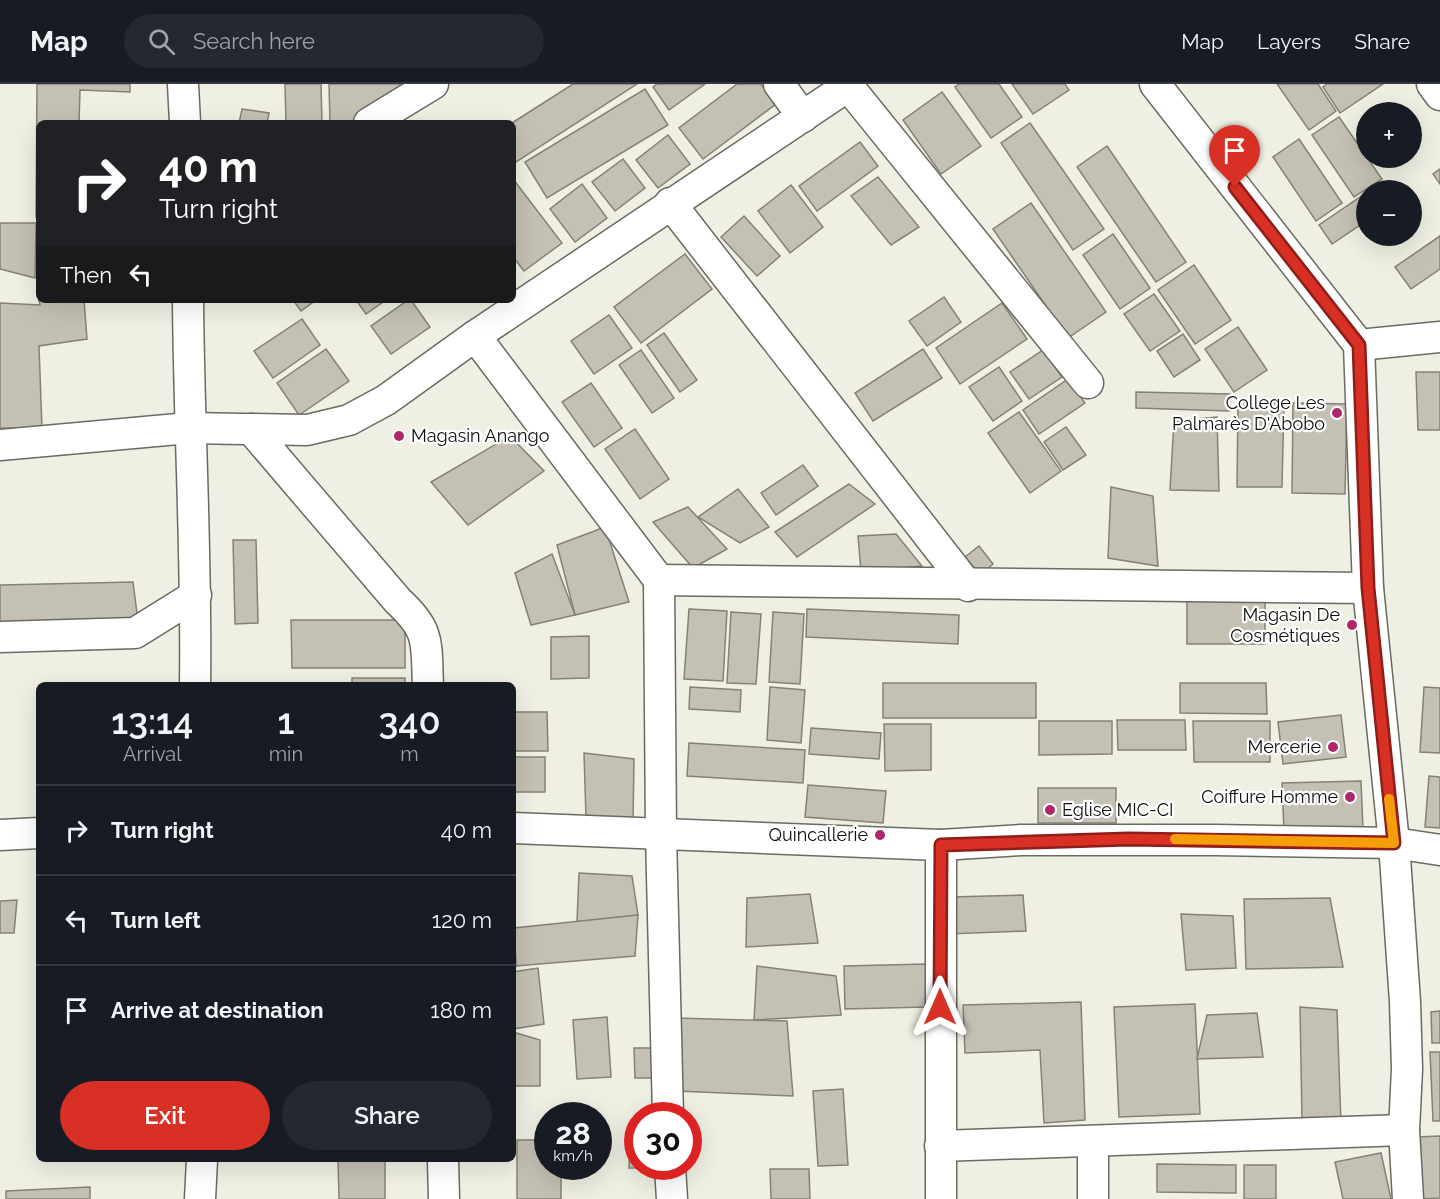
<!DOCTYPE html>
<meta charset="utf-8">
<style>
:root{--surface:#171b24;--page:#242831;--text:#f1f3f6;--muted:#9ea1a6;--line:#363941;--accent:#d93025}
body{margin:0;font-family:Raleway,sans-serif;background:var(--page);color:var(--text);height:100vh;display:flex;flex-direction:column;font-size:22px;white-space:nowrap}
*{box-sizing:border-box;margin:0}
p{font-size:20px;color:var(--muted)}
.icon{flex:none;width:33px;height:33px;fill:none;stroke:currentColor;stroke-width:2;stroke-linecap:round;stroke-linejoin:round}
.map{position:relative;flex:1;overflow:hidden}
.details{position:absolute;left:36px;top:598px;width:480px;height:480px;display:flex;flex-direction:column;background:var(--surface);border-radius:9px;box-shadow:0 6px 24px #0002}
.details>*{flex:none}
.guide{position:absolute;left:36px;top:36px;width:480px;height:183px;border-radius:9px;box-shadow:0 6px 24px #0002;background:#202124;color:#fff;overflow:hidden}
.buttons{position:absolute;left:1356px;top:18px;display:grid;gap:12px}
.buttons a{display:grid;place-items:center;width:66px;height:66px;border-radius:50%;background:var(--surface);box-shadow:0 6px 24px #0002;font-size:30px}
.speed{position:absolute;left:534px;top:1018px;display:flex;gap:12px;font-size:30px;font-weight:700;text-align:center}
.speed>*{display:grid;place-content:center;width:78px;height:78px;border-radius:50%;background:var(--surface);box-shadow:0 6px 24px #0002;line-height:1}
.speed small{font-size:15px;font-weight:400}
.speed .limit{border:9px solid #d22;background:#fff;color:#111}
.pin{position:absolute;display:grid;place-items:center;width:51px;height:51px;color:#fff;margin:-62px -26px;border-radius:50% 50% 50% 0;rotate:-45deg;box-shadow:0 0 6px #0007}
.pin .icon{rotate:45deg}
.me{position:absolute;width:66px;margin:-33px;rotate:0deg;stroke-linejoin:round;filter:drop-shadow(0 0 4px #0008)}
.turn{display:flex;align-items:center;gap:21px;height:126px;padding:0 24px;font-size:27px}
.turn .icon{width:78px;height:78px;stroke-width:2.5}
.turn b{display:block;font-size:42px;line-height:51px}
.then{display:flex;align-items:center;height:57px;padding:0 24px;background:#0003;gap:12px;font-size:22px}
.eta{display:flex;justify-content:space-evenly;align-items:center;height:102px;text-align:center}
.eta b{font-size:36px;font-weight:600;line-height:42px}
.primary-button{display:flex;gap:12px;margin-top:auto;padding:12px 24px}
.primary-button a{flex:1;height:69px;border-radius:36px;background:var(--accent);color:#fff;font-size:24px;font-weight:600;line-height:69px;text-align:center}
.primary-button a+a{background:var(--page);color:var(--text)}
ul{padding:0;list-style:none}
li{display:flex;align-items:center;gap:18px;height:90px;padding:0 24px;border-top:2px solid var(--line)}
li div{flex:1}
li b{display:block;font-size:22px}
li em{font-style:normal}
header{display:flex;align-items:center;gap:36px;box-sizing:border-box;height:84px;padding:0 30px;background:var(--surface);border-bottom:2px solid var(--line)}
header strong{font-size:28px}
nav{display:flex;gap:33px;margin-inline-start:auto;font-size:21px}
.search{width:420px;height:54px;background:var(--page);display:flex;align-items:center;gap:15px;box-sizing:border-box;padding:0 21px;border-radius:33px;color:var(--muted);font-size:22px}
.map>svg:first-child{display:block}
.building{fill:#c5c0b4;stroke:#868176;stroke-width:1.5}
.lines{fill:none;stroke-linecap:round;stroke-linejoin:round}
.minor-casing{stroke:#6a6b60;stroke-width:33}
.minor{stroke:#fff;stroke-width:30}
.route-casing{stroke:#8d1f18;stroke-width:15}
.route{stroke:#d93025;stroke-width:10}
.slow{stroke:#f59e0b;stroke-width:10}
.poi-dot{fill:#af276a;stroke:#fff;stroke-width:2}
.labels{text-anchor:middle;stroke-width:4.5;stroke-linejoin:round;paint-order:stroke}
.poi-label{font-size:18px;fill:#0f0f0b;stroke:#fff;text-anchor:end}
</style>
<header>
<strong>Map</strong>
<div class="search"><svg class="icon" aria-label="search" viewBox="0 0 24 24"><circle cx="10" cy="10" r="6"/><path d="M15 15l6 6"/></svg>Search here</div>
<nav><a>Map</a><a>Layers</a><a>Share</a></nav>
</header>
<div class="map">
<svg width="1440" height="1115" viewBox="0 0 1440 1115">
<rect width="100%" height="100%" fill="#eff0e3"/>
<g class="building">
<path d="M37 0H130V8L80 6 79 39H39V133H36Z"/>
<path d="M285 0H321L322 39H286Z"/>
<path d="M329 0H414L358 39H330Z"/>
<path d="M573 0H637L513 80 512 39Z"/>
<path d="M657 0H705L669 26 653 3Z"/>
<path d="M737 0H761L776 20 703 75 679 44Z"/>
<path d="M959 0H999L1022 33 991 54 955 3Z"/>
<path d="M1012 0H1065L1069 6 1033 30Z"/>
<path d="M1277 0H1318L1336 27 1309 46Z"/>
<path d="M1327 0H1383L1340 29 1323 3Z"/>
<path d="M645 5 668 41 547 114 525 78Z"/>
<path d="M942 8 981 62 941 90 903 36Z"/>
<path d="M242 25 269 29 267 39H239Z"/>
<path d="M1339 33 1382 95 1354 113 1312 51Z"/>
<path d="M1030 39 1104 145 1073 166 1001 59Z"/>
<path d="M668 51 690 80 658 104 636 76Z"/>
<path d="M1299 55 1342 119 1316 137 1273 73Z"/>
<path d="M860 58 878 82 817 127 799 102Z"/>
<path d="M1107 62 1186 178 1156 198 1077 83Z"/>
<path d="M623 75 645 104 615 127 592 98Z"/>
<path d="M1440 85V100L1433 90Z"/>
<path d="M878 93 919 143 891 161 851 112Z"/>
<path d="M513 95 562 159 524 187 513 173Z"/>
<path d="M1383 98 1389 106H1371Z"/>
<path d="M582 100 607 134 575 158 550 125Z"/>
<path d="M791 101 823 143 790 169 758 127Z"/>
<path d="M1366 109V137L1332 160 1319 141Z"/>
<path d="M1031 119 1106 228 1068 254 993 145Z"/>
<path d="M744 132 780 172 757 192 721 153Z"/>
<path d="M0 139H36L35 194 0 185Z"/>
<path d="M1113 150 1150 204 1120 225 1083 171Z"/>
<path d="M1440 152V185L1411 205 1395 183Z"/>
<path d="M685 170 712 205 641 259 614 223Z"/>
<path d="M1194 181 1231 236 1195 260 1158 206Z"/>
<path d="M1154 210 1180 247 1150 267 1124 230Z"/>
<path d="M944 213 961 238 927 262 909 237Z"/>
<path d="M39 216H84L87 255 39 262 42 344H0V219L40 221Z"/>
<path d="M293 216H316L301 227Z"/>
<path d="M356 216H386L366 230Z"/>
<path d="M408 216H411L430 243 391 270 371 242Z"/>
<path d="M1002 219 1027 255 960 300 936 264Z"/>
<path d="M609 231 632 264 594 290 571 257Z"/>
<path d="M302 235 320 261 273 294 254 267Z"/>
<path d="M1238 243 1267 286 1234 308 1205 265Z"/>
<path d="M664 249 697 296 680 308 647 261Z"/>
<path d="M1183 250 1200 276 1174 293 1157 267Z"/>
<path d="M326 265 349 297 299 331 277 299Z"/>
<path d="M923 265 942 294 873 337 855 309Z"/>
<path d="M641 266 674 314 652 329 619 281Z"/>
<path d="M1043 266 1062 293 1029 315 1010 288Z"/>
<path d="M999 283 1022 317 993 337 969 303Z"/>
<path d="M1416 288H1440V346H1418Z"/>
<path d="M1068 295 1085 319 1039 350 1023 326Z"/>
<path d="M591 299 622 344 594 363 562 318Z"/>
<path d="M1136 308 1230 310 1229 327 1136 324Z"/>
<path d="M1238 318 1284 319 1282 403H1237Z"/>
<path d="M1293 319 1347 320 1345 410 1292 409Z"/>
<path d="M1019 328 1061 387 1030 409 988 349Z"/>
<path d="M1217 333 1219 407 1170 406 1174 337Z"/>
<path d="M1066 343 1086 371 1063 386 1044 358Z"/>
<path d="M635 345 669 395 640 415 605 365Z"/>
<path d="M510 352 544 387 468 441 431 398Z"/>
<path d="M803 381 818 402 776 431 761 409Z"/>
<path d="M849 400 875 420 797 473 775 448Z"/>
<path d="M1111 403 1153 412 1158 482 1108 474Z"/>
<path d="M738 405 769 443 740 459 698 433Z"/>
<path d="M688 423 727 465 693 484 653 438Z"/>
<path d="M605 443 629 518 575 531 557 461Z"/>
<path d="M896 450 922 482 861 487 858 452Z"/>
<path d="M233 456H256L258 539 235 540Z"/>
<path d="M979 462 993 480 980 491 965 473Z"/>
<path d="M552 470 575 531 531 541 515 489Z"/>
<path d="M133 498 138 537 0 543V501Z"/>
<rect x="1187" y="516" width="78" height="44"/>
<path d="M689 525 727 527 723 597 684 595Z"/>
<path d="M807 525 959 531 958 560 806 553Z"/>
<path d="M731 528 761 530 756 600 727 599Z"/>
<path d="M773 528 804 530 800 600 769 598Z"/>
<path d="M291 536H405V584H292Z"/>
<path d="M589 552V594L551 595V553Z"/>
<rect x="352" y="594" width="53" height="8"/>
<rect x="883" y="599" width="153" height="35"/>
<path d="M1180 599H1266L1267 630 1180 629Z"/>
<path d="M690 603 741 606 740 628 689 625Z"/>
<path d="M770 603 805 606 801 659 767 656Z"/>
<path d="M1424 603 1440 604V669L1420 668Z"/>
<path d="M513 628H547L548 667H513Z"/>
<path d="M1341 631 1346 673 1283 680 1278 638Z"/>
<path d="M1117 636H1185L1186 666H1118Z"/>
<path d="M1039 637H1112V670L1039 671Z"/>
<path d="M1193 637H1270V678H1194Z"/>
<path d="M884 640H931V686L885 687Z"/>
<path d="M811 644 881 649 879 675 809 670Z"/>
<path d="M689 659 805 666 803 699 687 692Z"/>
<path d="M584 669 634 675 633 737 586 733Z"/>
<rect x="513" y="673" width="32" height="35"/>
<path d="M1429 692 1440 693V744L1425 743Z"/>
<path d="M1361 697 1363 745 1284 748 1282 699Z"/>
<path d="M808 701 886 707 883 739 805 733Z"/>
<rect x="1038" y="704" width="78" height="35"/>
<path d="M579 789 632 792 638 831 577 838Z"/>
<path d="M810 810 818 859 746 863 747 814Z"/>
<path d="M1023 811 1026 847 948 850 950 813Z"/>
<path d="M1330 814 1343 883 1246 885 1244 815Z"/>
<path d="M17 816 14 849H0V817Z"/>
<path d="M1181 830 1233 832 1236 884 1186 886Z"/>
<path d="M638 831 635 872 516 882 514 844Z"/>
<path d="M513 835 516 882H513Z"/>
<path d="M926 880 927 923 845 925 844 882Z"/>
<path d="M757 882 836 892 841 931 754 936Z"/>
<path d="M538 884 544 940 513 945V888Z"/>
<path d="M1081 918 1085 1036 1044 1039 1040 966 965 969 963 921Z"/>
<path d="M1195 920 1200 1030 1119 1033 1114 923Z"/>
<path d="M1300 923 1337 926 1341 1040 1302 1037Z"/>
<path d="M1440 927V959H1432L1431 928Z"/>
<path d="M1257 929 1263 973 1197 975 1207 931Z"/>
<path d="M607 933 611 993 577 995 573 936Z"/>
<path d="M676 934 787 937 793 1012 677 1007Z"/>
<path d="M513 948 540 956V1002H513Z"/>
<path d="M634 964H655V994H635Z"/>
<path d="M1430 968H1440V1037H1433Z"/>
<path d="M843 1005 848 1081 818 1082 813 1007Z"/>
<path d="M630 1050 638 1051V1083L654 1084H629Z"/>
<path d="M1440 1052V1114L1419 1115 1417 1053Z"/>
<path d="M517 1056H548V1083H561V1115H517Z"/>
<path d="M1381 1069 1391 1115H1343L1335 1078Z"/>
<path d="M338 1076H385V1115H339Z"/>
<path d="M1157 1080 1236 1081V1109L1157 1108Z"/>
<rect x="1244" y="1081" width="32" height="34"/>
<path d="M770 1085H809L810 1115H771Z"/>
<path d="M90 1103V1115H6V1107Z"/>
</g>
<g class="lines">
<defs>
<g id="minor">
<path d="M183 0 185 39"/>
<path d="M779 0 803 33"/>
<path d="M1155 0 1359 261 1368 504 1394 759 1405 918 1407 985 1404 1046 1408 1115"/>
<path d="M1432 0 1440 11"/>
<path d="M848 2 1088 299"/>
<path d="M369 39 433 0"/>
<path d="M670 119 968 502"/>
<path d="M188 216C189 345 197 473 195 602"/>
<path d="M475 252 659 496 661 751 668 1032"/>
<path d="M1359 261 1440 253"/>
<path d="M251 345 398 517C431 547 426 559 428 602"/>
<path d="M0 361 189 344 307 346 349 336 386 316 475 252 851 0"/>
<path d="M659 496 1368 504"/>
<path d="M0 553 135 549 196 511"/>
<path d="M513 744 941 761 1021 756H1216L1394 759 1440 766"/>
<path d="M0 751 39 749"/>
<path d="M941 761V1115"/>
<path d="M940 1062 1404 1046"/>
<path d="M443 1076 444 1115"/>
<path d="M670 1083 672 1115"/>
<path d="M200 1115 202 1076"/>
<path d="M1093 1115V1057"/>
</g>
</defs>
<use href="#minor" class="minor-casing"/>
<use href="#minor" class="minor"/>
</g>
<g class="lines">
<defs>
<path id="route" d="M940 923 941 761 1129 755 1394 759 1368 504 1359 261 1235 103"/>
</defs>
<use href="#route" class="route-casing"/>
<use href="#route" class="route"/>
<path class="slow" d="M1175 755 1394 759 1389 715"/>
</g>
<g class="poi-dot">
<circle cx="1337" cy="329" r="6"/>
<circle cx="399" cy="352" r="6"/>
<circle cx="1352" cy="541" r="6"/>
<circle cx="1333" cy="663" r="6"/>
<circle cx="1350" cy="713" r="6"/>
<circle cx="1050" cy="726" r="6"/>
<circle cx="880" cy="751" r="6"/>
</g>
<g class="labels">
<g class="poi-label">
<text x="1325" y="325">College Les<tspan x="1325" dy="21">Palmarès D'Abobo</tspan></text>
<text x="411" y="358" text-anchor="start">Magasin Anango</text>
<text x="1340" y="537">Magasin De<tspan x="1340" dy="21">Cosmétiques</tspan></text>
<text x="1321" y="669">Mercerie</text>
<text x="1338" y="719">Coiffure Homme</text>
<text x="1062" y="732" text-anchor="start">Eglise MIC-CI</text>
<text x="868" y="757">Quincallerie</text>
</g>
</g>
</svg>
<div class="buttons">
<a>+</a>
<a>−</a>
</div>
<div class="speed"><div>28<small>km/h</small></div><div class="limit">30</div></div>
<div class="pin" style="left:1235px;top:103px;background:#d93025"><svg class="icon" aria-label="arrive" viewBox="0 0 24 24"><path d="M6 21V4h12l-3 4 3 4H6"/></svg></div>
<svg class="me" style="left:940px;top:923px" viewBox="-20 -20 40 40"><path d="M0-17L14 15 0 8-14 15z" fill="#d93025" stroke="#fff" stroke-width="4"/></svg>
<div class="guide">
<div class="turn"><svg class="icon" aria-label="right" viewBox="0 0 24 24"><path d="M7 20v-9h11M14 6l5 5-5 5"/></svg><div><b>40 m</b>Turn right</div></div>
<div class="then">Then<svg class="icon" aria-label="left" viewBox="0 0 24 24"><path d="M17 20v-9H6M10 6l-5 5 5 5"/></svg></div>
</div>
<section class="details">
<div class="eta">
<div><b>13:14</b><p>Arrival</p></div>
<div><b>1</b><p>min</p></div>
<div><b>340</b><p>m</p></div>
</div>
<ul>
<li><svg class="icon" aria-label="right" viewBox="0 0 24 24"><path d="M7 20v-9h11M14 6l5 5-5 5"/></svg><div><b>Turn right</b></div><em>40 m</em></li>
<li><svg class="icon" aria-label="left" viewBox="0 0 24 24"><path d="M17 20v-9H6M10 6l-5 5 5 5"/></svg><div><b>Turn left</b></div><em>120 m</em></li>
<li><svg class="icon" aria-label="arrive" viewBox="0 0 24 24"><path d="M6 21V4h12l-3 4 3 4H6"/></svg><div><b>Arrive at destination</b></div><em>180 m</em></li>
</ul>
<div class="primary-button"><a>Exit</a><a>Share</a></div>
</section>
</div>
